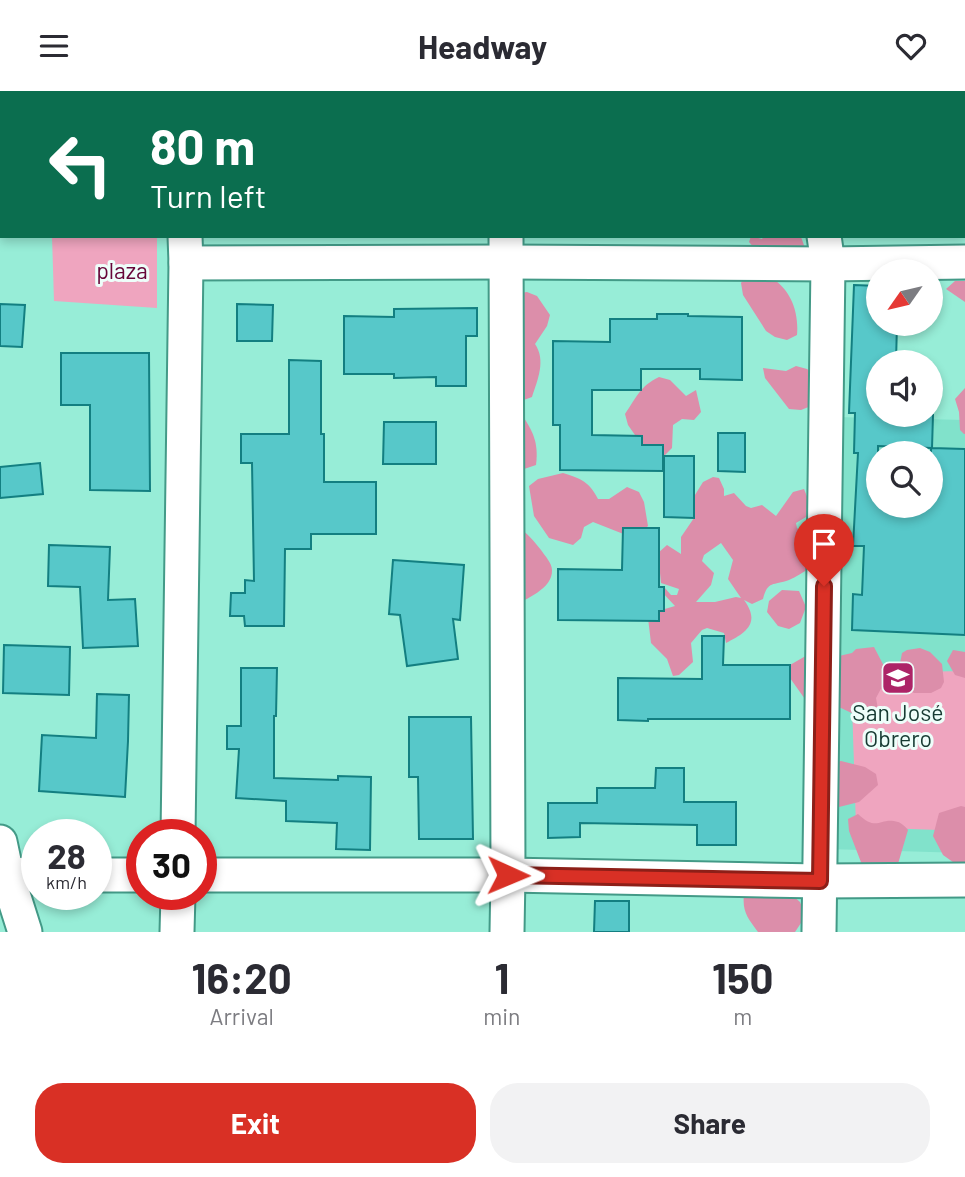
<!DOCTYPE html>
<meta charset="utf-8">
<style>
:root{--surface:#fff;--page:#f2f2f3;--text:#2b2b33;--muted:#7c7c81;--accent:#d93025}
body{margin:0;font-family:Barlow,sans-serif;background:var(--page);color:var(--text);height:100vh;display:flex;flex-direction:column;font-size:26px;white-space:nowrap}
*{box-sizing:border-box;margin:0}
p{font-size:23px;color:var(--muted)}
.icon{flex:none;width:38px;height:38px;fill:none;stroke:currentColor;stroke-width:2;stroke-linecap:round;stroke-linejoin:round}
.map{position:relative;height:841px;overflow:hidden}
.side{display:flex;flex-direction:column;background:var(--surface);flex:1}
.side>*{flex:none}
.guide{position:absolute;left:0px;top:0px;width:966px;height:147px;box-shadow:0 4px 10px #0003;background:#0b6e4f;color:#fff;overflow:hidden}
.needle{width:46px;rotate:236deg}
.buttons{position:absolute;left:866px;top:168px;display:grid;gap:14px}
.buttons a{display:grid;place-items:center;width:77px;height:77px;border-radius:50%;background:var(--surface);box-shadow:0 4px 10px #0003;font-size:35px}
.speed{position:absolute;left:21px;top:728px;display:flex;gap:14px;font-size:35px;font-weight:700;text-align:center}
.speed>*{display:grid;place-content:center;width:91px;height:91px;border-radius:50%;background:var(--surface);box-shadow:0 4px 10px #0003;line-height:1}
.speed small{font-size:18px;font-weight:400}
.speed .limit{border:10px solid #d22;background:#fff;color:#111}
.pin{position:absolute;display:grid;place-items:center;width:60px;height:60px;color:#fff;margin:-72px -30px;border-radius:50% 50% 50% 0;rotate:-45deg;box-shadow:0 0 7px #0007}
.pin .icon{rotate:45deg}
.me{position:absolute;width:77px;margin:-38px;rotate:91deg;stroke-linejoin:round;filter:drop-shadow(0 0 5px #0008)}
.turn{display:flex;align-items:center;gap:24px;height:147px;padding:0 35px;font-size:32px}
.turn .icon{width:91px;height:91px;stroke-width:2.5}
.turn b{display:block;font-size:49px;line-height:60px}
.eta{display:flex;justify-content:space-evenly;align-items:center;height:119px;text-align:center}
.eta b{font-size:42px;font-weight:700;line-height:49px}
.cta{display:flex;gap:14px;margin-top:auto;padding:14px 35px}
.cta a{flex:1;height:80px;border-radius:28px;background:var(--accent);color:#fff;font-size:28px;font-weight:700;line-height:80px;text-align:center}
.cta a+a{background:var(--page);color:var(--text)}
header{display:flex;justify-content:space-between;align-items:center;height:91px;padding:0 35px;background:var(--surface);font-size:32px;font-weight:700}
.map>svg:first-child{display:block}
.built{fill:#81e2cb;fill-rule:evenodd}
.green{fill:#efa5bf}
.forest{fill:#dc8eaa;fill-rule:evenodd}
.building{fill:#57c8c9;stroke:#137f81;stroke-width:2;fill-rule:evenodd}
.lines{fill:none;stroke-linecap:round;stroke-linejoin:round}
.minor-casing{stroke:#439a87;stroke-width:37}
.minor{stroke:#fff;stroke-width:33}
.route-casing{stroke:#8d1f18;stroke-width:18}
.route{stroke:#d93025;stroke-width:12}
.labels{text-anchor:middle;stroke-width:6;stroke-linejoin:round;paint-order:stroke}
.park-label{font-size:23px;fill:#660639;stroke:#eefefa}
.poi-label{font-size:23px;fill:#173b33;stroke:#eefefa}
</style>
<header><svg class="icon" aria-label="menu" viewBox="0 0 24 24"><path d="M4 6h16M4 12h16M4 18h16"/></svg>Headway<svg class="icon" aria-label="heart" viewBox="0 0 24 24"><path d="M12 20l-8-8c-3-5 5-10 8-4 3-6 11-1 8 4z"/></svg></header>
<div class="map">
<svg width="965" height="841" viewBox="0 0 965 841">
<rect width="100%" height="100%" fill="#97edd7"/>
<path class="built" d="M835 326 965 329V762L827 758ZM878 362H931V415H878Z"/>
<g class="green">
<path d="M52 145H157V217L54 210Z"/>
<path d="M965 580V740L856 736 851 582Z"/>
</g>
<g class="forest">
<path d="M751 145 762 148 764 145 801 146 809 168H764L749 151Z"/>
<path d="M747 183C754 184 764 183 770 186 791 198 799 221 797 244L787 249 775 246 766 240 743 204 741 192Z"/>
<path d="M955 190H965V211L946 198Z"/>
<path d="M527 201 537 205 550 224 547 235 535 253C546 269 538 288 532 306L521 310 514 203Z"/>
<path d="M796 275 807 278 815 284 811 315 801 319 789 318 765 287 763 277 786 280Z"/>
<path d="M659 286 670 289 686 305 696 299 701 321 694 329 682 328 673 334 672 357 664 365 649 364 628 334 625 323C636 307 640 295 659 286Z"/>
<path d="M965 297V343H964L960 339 959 321 955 308Z"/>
<path d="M519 320C532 338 539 350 536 374L524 378 515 370Z"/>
<path d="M563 382C581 388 589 390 598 408H609L627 396 639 401 644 411 648 435 639 443 626 444 593 431 584 436 581 447 573 454 549 447 534 425 529 395 538 388Z"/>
<path d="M713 386 719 387 724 398V405L734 402 746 415 751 417 762 414 776 425 793 401 804 398 808 408 806 426 796 432 797 437 812 449 810 477C803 481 796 486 789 489 773 495 768 489 763 508L752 513 744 509C761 532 746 542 726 552L724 542 707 537 702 539 691 552 693 571 679 584 673 585 667 568 651 552 648 527 658 520 675 515 661 500 664 496 671 504H677L679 498 661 492 658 462 667 454 681 463V446L694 427 690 412 703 391ZM721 452 733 469 728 488 741 507 736 506 715 511H696L711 494 714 482 702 470 704 464Z"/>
<path d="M517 435C527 442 534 450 541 459 545 465 552 472 552 479 553 498 525 508 512 516Z"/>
<path d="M782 499 799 500 806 516 800 532 789 538 778 535 767 521 769 510Z"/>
<path d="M874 556 886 579 885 590 876 607 878 618 862 627 841 617 830 619 812 618 790 587V574L816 559 839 565 852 562 856 558Z"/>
<path d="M920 557 930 561 942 573 944 591 941 597 931 602H914L896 593 902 562 907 559Z"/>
<path d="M953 559 965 561V587L955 584 947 570Z"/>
<path d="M841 670 865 676 876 683 878 694 859 711 835 717 818 674Z"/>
<path d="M961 715 965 716V773L960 776 943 764 933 745 939 722Z"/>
<path d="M858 723C878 742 880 725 898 731 900 731 907 737 908 739L895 783 864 779 849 740 848 728Z"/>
<path d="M744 803H791L800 811 804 821 801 832 795 841H758C748 827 742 821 744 803Z"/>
</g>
<g class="building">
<path d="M854 194 878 195V233H897L896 271H878V324H933L932 357 965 358V544L852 539 853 503 862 504 864 455H853L858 362H854L855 322H849ZM878 355 931 357V415H878Z"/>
<path d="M0 213 25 214 22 256 0 255Z"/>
<path d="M237 213 273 214 272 250H237Z"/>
<path d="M477 217V245H466V295H436V286L394 287V283H344V225L394 226V218Z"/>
<path d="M657 223H688V225L742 226V289L700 288V278H641V299H592V344L642 345V354H663V380L560 379V334H553V250L610 251V228H657Z"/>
<path d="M61 262H149L150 400 90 399V314H61Z"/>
<path d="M289 269 321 270V343H324V391H376V443H311V458H285L284 535H245L244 525H230L231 502H245V489L254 490 252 372H241V343H289Z"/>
<path d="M384 331H436V373H383Z"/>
<path d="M718 342H745V381L718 380Z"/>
<path d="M664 365H694V427L664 426Z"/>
<path d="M40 372 43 403 0 407V376Z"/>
<path d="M623 437H659V496H664V520H659V530L558 529V478L622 479Z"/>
<path d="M49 454 110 456 108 509 135 508 138 555 83 557 80 496 48 495Z"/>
<path d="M393 469 464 474 460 529 453 528 458 568 407 575 400 524 389 523Z"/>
<path d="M702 545H724L723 574H790V628H648V630L618 629V587L702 588Z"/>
<path d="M4 554 70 556 69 604 3 602Z"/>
<path d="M241 577H277L276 625H274V687L338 689V685L371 686 370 759 336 758 337 732 286 730V710L236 707 239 658H227V635H241Z"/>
<path d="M97 603 129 604 128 650 125 706 39 700 42 644 96 647Z"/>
<path d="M409 626H471L473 748H419L418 686H409Z"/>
<path d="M656 677H684V711H736V754H697V734L580 732V746L548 747V712H597V697H655Z"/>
<path d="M595 810H629V841H594Z"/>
</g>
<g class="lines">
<defs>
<g id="minor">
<path d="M175 0V2"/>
<path d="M503 0V2"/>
<path d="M808 0V2"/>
<path d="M0 2 5 0"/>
<path d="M506 145 508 784 507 841"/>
<path d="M186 172 507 171 828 173 965 171"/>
<path d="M178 744 186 172 185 145"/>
<path d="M0 751 7 784 25 841"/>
<path d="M0 783 37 784"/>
<path d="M96 784H142"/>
<path d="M201 784H508L820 790 965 789"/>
<path d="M177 841 178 803"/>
<path d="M819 841 828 173 824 145"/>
</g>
</defs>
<use href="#minor" class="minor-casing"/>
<use href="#minor" class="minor"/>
</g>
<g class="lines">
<defs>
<path id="route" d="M508 784 820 790 824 495"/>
</defs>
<use href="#route" class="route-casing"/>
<use href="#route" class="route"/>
</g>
<defs>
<symbol id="school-square" viewBox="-11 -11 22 22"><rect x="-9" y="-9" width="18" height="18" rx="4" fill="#ad2467" stroke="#eefefa"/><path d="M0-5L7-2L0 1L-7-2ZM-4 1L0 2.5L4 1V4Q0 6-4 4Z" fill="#fff"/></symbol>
</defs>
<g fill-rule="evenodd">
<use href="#school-square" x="879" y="568" width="38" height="38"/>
</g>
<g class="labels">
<g class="park-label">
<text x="122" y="188">plaza</text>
</g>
<g class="poi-label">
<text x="898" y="630">San José<tspan x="898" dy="26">Obrero</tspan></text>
</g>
</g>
</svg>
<div class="buttons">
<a><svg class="needle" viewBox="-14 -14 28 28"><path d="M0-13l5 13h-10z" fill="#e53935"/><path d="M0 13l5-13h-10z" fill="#7c7c81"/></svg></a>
<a><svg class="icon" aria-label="sound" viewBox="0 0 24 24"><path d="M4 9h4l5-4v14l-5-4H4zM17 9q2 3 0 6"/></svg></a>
<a><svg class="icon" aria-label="search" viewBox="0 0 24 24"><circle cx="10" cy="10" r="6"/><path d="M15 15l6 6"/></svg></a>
</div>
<div class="speed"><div>28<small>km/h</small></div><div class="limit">30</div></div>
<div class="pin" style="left:824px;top:495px;background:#d93025"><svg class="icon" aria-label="arrive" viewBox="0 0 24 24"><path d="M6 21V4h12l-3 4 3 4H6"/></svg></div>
<svg class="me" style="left:508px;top:784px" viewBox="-20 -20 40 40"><path d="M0-17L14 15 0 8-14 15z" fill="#d93025" stroke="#fff" stroke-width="4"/></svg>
<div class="guide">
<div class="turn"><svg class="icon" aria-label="left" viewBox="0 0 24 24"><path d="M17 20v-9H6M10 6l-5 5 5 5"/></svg><div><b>80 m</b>Turn left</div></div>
</div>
</div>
<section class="side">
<div class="eta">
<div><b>16:20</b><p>Arrival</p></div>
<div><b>1</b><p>min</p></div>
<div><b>150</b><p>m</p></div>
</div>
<div class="cta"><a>Exit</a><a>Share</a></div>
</section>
